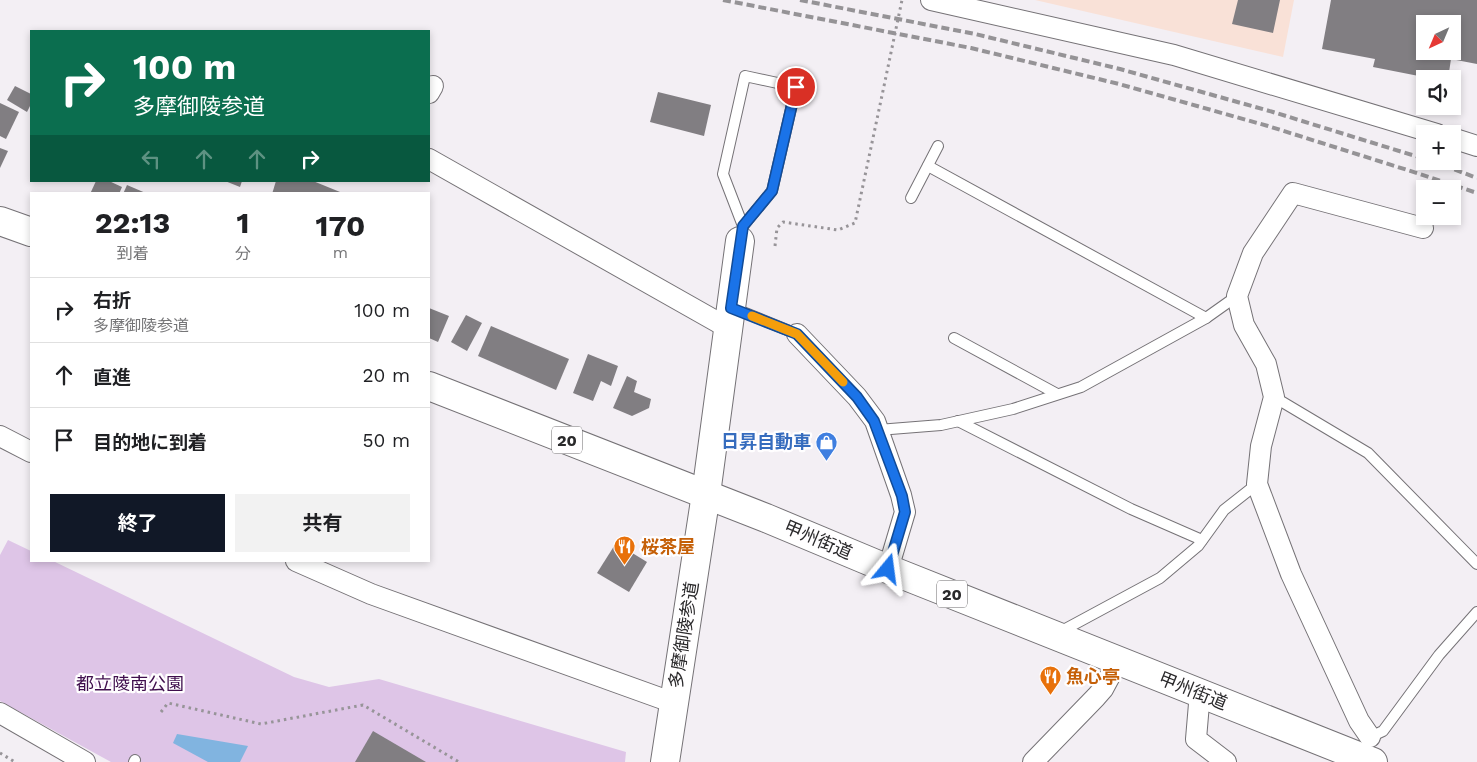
<!DOCTYPE html>
<html lang="ja">
<meta charset="utf-8">
<style>
:root{--surface:#fff;--page:#f2f2f2;--text:#202124;--muted:#757577;--line:#e0e0e0;--accent:#111827}
body{margin:0;font-family:"Work Sans","Noto Sans JP",sans-serif;background:var(--page);color:var(--text);height:100vh;display:flex;flex-direction:column;font-size:19px;white-space:nowrap}
*{box-sizing:border-box;margin:0}
p{font-size:16px;color:var(--muted)}
.icon{flex:none;width:28px;height:28px;fill:none;stroke:currentColor;stroke-width:2;stroke-linecap:round;stroke-linejoin:round}
.map{position:relative;flex:1;overflow:hidden}
.details{position:absolute;left:30px;top:192px;width:400px;height:370px;display:flex;flex-direction:column;background:var(--surface);border-radius:0px;box-shadow:0 2px 8px #0003}
.details>*{flex:none}
.banner{position:absolute;left:30px;top:30px;width:400px;height:152px;border-radius:0px;box-shadow:0 2px 8px #0003;background:#0b6e4f;color:#fff;overflow:hidden}
.needle{width:32px;rotate:224deg}
.tools{position:absolute;left:1416px;top:15px;display:grid;gap:10px}
.tools a{display:grid;place-items:center;width:45px;height:45px;border-radius:0px;background:var(--surface);box-shadow:0 2px 8px #0003;font-size:25px}
.pin{position:absolute;display:grid;place-items:center;width:42px;height:42px;color:#fff;margin:-21px;border:2px solid #fff;border-radius:50%;box-shadow:0 1px 5px #0007}
.me{position:absolute;width:55px;margin:-28px;rotate:16deg;stroke-linejoin:round;filter:drop-shadow(0 0 4px #0008)}
.turn{display:flex;align-items:center;gap:18px;height:105px;padding:0 20px;font-size:22px}
.turn .icon{width:65px;height:65px;stroke-width:2.5}
.turn b{display:block;font-size:35px;line-height:42px}
.lanes{display:flex;align-items:center;height:48px;padding:0 20px;background:#0003;justify-content:center;gap:25px;direction:ltr}
.lanes .off{opacity:.35}
.eta{display:flex;justify-content:space-evenly;align-items:center;height:85px;text-align:center}
.eta b{font-size:30px;font-weight:700;line-height:35px}
.button{display:flex;gap:10px;margin-top:auto;padding:10px 20px}
.button a{flex:1;height:58px;border-radius:0px;background:var(--accent);color:#fff;font-size:20px;font-weight:700;line-height:58px;text-align:center}
.button a+a{background:var(--page);color:var(--text)}
ul{padding:0;list-style:none}
li{display:flex;align-items:center;gap:15px;height:65px;padding:0 20px;border-top:1px solid var(--line)}
li div{flex:1}
li b{display:block;font-size:19px}
li em{font-style:normal}
.map>svg:first-child{display:block}
.education{fill:#f9e1d7}
.green{fill:#dec5e7}
.water{fill:#81b4e0}
.building{fill:#817e82;fill-rule:evenodd}
.lines{fill:none;stroke-linecap:round;stroke-linejoin:round}
.lane-casing{stroke:#757276;stroke-width:12}
.street-casing{stroke:#757276;stroke-width:22}
.secondary-casing{stroke:#757276;stroke-width:30}
.highway-casing{stroke:#757276;stroke-width:30}
.path{stroke:#979498;stroke-width:3;stroke-dasharray:2.5 4;stroke-linecap:butt}
.lane{stroke:#fff;stroke-width:10}
.street{stroke:#fff;stroke-width:20}
.secondary{stroke:#fff;stroke-width:28}
.highway{stroke:#fff;stroke-width:28}
.rail{stroke:#959396;stroke-width:4;stroke-dasharray:8 4;stroke-linecap:butt}
.path-bridge{stroke:#979498;stroke-width:3;stroke-dasharray:2.5 4;stroke-linecap:butt}
.route-casing{stroke:#114b97;stroke-width:12}
.route{stroke:#1a73e8;stroke-width:9}
.slow{stroke:#f59e0b;stroke-width:9}
.labels{text-anchor:middle;stroke-width:4.5;stroke-linejoin:round;paint-order:stroke}
.shield{fill:#fffeff;stroke:#6a696b;stroke-width:1}
.shield-label{font-size:16px;font-weight:bold;fill:#2a292b}
.shop-label{font-size:18px;font-weight:bold;fill:#366cbe;stroke:#fffeff;text-anchor:end}
.street-label{font-size:18px;fill:#2a292b;stroke:#fffeff}
.food-label{font-size:18px;font-weight:bold;fill:#c56008;stroke:#fffeff;text-anchor:start}
.park-label{font-size:18px;fill:#3f0e4d;stroke:#fffeff}
</style>
<div class="map">
<svg width="1477" height="762" viewBox="0 0 1477 762">
<rect width="100%" height="100%" fill="#f3eff4"/>
<path class="education" d="M1035 0H1294L1283 57Z"/>
<path class="green" d="M8 540 31 551V561H53L294 677 329 687 379 679 626 752 625 762H111L0 701V555Z"/>
<path class="water" d="M177 734 248 746 240 762H208L173 743Z"/>
<g class="building">
<path d="M1238 0H1280L1273 33 1232 24Z"/>
<path d="M1331 0H1477V64L1451 59 1448 79H1434L1373 67 1375 59 1322 49ZM1425 24H1452V51H1425Z"/>
<path d="M15 86 31 94V104L27 112 7 100Z"/>
<path d="M658 92 711 105 704 136 650 122Z"/>
<path d="M0 103 19 112 6 139 0 136Z"/>
<path d="M0 148 8 151 0 168Z"/>
<path d="M96 181H109L122 187 119 194H90Z"/>
<path d="M225 181H242L240 187Z"/>
<path d="M276 181H313L345 194H272Z"/>
<path d="M127 185 148 194H123Z"/>
<path d="M429 308 449 316 438 342 429 338Z"/>
<path d="M466 315 482 323 467 351 451 342Z"/>
<path d="M491 326 569 359 556 390 478 356Z"/>
<path d="M588 354 618 366 611 386 601 381 593 401 573 393Z"/>
<path d="M627 376 637 381 634 392 651 399 649 408 632 416 613 408Z"/>
<path d="M616 543 647 562 629 592 597 573Z"/>
<path d="M373 731 426 762H355Z"/>
</g>
<g class="lines">
<defs>
<g id="lane">
<path d="M928 166 1206 318"/>
<path d="M911 198 938 146"/>
<path d="M741 240 743 226 723 174 745 76 796 87 772 191 743 226"/>
<path d="M733 308 797 334"/>
<path d="M954 338 1057 394"/>
<path d="M1274 397 1368 453 1477 564"/>
<path d="M958 421 1131 509 1202 540"/>
<path d="M878 430 941 425 1013 409 1081 387 1206 318 1237 296"/>
<path d="M1058 633 1160 578 1198 546 1224 510 1257 484"/>
<path d="M1368 738 1383 731 1439 655 1477 612"/>
<path d="M134 762 135 760"/>
</g>
<g id="street">
<path d="M931 0 1174 55 1437 134"/>
<path d="M429 93 433 86"/>
<path d="M1452 138 1477 146"/>
<path d="M429 159 728 328"/>
<path d="M797 334 857 397 875 421 901 495 905 512 888 569"/>
<path d="M0 436 31 452"/>
<path d="M296 561 371 594 674 703"/>
<path d="M1200 692 1196 739 1226 762"/>
<path d="M0 713 85 762"/>
<path d="M1370 737 1359 721 1291 574 1257 484 1261 446 1274 397 1266 364 1244 325 1237 296 1253 253 1293 193 1423 228"/>
<path d="M1033 762 1096 697 1103 689 1118 661"/>
</g>
<path id="secondary" d="M665 762 706 494 740 241"/>
<g id="highway">
<path d="M0 221 31 232"/>
<path d="M429 386 766 518 888 569 1373 762"/>
</g>
</defs>
<use href="#lane" class="lane-casing"/>
<use href="#street" class="street-casing"/>
<use href="#secondary" class="secondary-casing"/>
<use href="#highway" class="highway-casing"/>
<g class="path">
<path d="M775 246 777 228 783 222 838 230 855 223 884 86"/>
<path d="M161 712 168 703 261 724 363 705 459 762"/>
<path d="M0 753 15 762"/>
</g>
<use href="#lane" class="lane"/>
<use href="#street" class="street"/>
<use href="#secondary" class="secondary"/>
<use href="#highway" class="highway"/>
<g class="rail">
<path d="M723 0 971 48 1119 84 1268 126 1420 174 1477 193"/>
<path d="M800 0 975 34 1120 69 1273 112 1425 159"/>
<path d="M1432 161 1477 178"/>
</g>
<path class="path-bridge" d="M884 86 902 0"/>
</g>
<g class="lines">
<defs>
<path id="route" d="M796 87 772 191 743 226 731 308 797 334 857 397 874 421 902 496 905 512 888 569"/>
</defs>
<use href="#route" class="route-casing"/>
<use href="#route" class="route"/>
<path class="slow" d="M752 316 797 334 843 382"/>
</g>
<defs>
<symbol id="shop-pin" viewBox="-11 -11 22 30"><path d="M0 17L-7.5 6A9.5 9.5 0 1 1 7.5 6Z" fill="#3f7fe0" stroke="#fffeff"/><path d="M-5-2.5h2.3a2.7 3.5 0 0 1 5.4 0H5L5.5 6h-11ZM-1.5-2.5h3a1.5 2.3 0 0 0-3 0Z" fill="#fff"/></symbol>
<symbol id="restaurant-pin" viewBox="-11 -11 22 30"><path d="M0 17L-7.5 6A9.5 9.5 0 1 1 7.5 6Z" fill="#e8710a" stroke="#fffeff"/><path d="M-5-6h1v4h1v-4h1v4h1v-4h1v5L-1.5 .5V6h-2V.5L-5-1ZM5-6V6H3V1.5H1.5Q1.5-4 5-6Z" fill="#fff"/></symbol>
</defs>
<g fill-rule="evenodd">
<use href="#shop-pin" x="814" y="430" width="25" height="34"/>
<use href="#restaurant-pin" x="612" y="534" width="25" height="34"/>
<use href="#restaurant-pin" x="1038" y="664" width="25" height="34"/>
</g>
<g class="labels">
<g class="shield">
<rect x="552" y="426.5" width="30" height="27" rx="4"/>
<rect x="937" y="580.5" width="30" height="27" rx="4"/>
</g>
<g class="shield-label">
<text x="567" y="446">20</text>
<text x="952" y="600">20</text>
</g>
<g class="shop-label">
<text x="811" y="448">日昇自動車</text>
</g>
<g class="street-label">
<text transform="translate(818 540) rotate(23)" y="6">甲州街道</text>
<text transform="translate(684 635) rotate(-81)" y="6">多摩御陵参道</text>
<text transform="translate(1193 691) rotate(22)" y="6">甲州街道</text>
</g>
<g class="food-label">
<text x="641" y="553">桜茶屋</text>
<text x="1066" y="683">魚心亭</text>
</g>
<g class="park-label">
<text x="130" y="690">都立陵南公園</text>
</g>
</g>
</svg>
<div class="tools">
<a><svg class="needle" viewBox="-14 -14 28 28"><path d="M0-13l5 13h-10z" fill="#e53935"/><path d="M0 13l5-13h-10z" fill="#757577"/></svg></a>
<a><svg class="icon" aria-label="sound" viewBox="0 0 24 24"><path d="M4 9h4l5-4v14l-5-4H4zM17 9q2 3 0 6"/></svg></a>
<a>+</a>
<a>−</a>
</div>
<div class="pin" style="left:796px;top:87px;background:#d93025"><svg class="icon" aria-label="arrive" viewBox="0 0 24 24"><path d="M6 21V4h12l-3 4 3 4H6"/></svg></div>
<svg class="me" style="left:888px;top:569px" viewBox="-20 -20 40 40"><path d="M0-17L14 15 0 8-14 15z" fill="#1a73e8" stroke="#fff" stroke-width="4"/></svg>
<div class="banner">
<div class="turn"><svg class="icon" aria-label="right" viewBox="0 0 24 24"><path d="M7 20v-9h11M14 6l5 5-5 5"/></svg><div><b>100 m</b>多摩御陵参道</div></div>
<div class="lanes"><svg class="icon off" aria-label="left" viewBox="0 0 24 24"><path d="M17 20v-9H6M10 6l-5 5 5 5"/></svg><svg class="icon off" aria-label="ahead" viewBox="0 0 24 24"><path d="M12 20V5M6 11l6-6 6 6"/></svg><svg class="icon off" aria-label="ahead" viewBox="0 0 24 24"><path d="M12 20V5M6 11l6-6 6 6"/></svg><svg class="icon" aria-label="right" viewBox="0 0 24 24"><path d="M7 20v-9h11M14 6l5 5-5 5"/></svg></div>
</div>
<section class="details">
<div class="eta">
<div><b>22:13</b><p>到着</p></div>
<div><b>1</b><p>分</p></div>
<div><b>170</b><p>m</p></div>
</div>
<ul>
<li><svg class="icon" aria-label="right" viewBox="0 0 24 24"><path d="M7 20v-9h11M14 6l5 5-5 5"/></svg><div><b>右折</b><p>多摩御陵参道</p></div><em>100 m</em></li>
<li><svg class="icon" aria-label="ahead" viewBox="0 0 24 24"><path d="M12 20V5M6 11l6-6 6 6"/></svg><div><b>直進</b></div><em>20 m</em></li>
<li><svg class="icon" aria-label="arrive" viewBox="0 0 24 24"><path d="M6 21V4h12l-3 4 3 4H6"/></svg><div><b>目的地に到着</b></div><em>50 m</em></li>
</ul>
<div class="button"><a>終了</a><a>共有</a></div>
</section>
</div>
